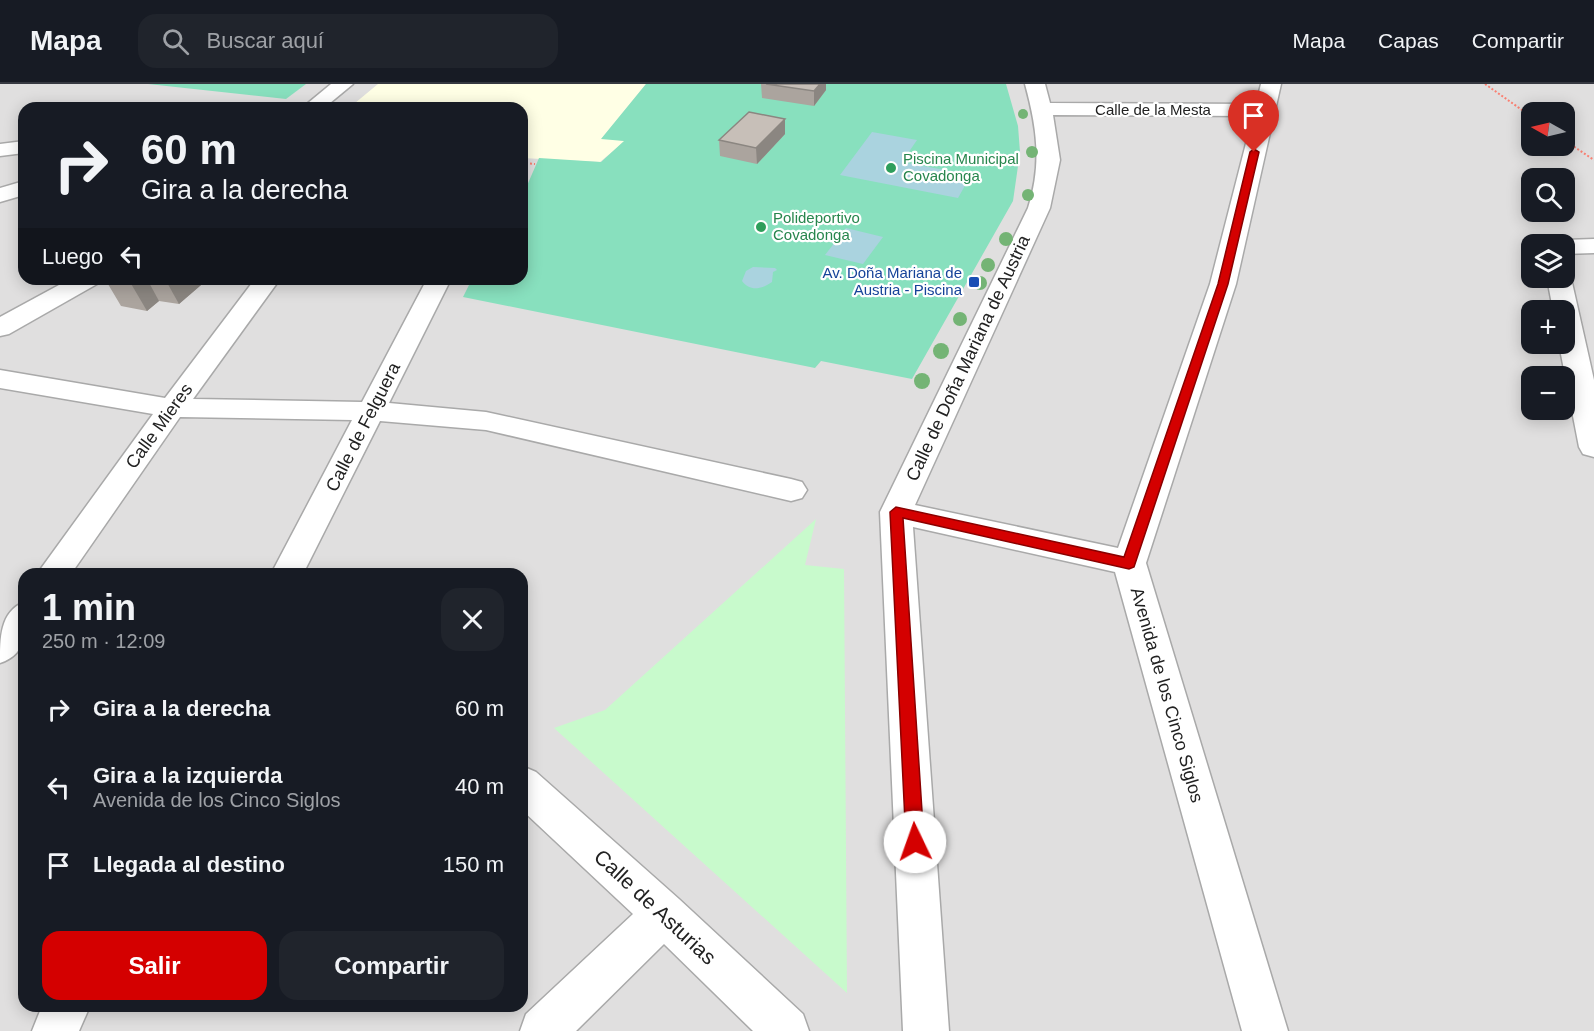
<!DOCTYPE html>
<html lang="es">
<meta charset="utf-8">
<style>
:root{--surface:#171b24;--page:#20242c;--text:#f1f3f6;--muted:#9ea1a6;--line:#363941;--accent:#d40000}
body{margin:0;font-family:Helvetica,sans-serif;background:var(--page);color:var(--text);height:100vh;display:flex;flex-direction:column;font-size:22px;white-space:nowrap}
*{box-sizing:border-box;margin:0}
p{font-size:20px;color:var(--muted)}
.icon{flex:none;width:33px;height:33px;fill:none;stroke:currentColor;stroke-width:2;stroke-linecap:round;stroke-linejoin:round}
.map{position:relative;flex:1;overflow:hidden}
.details{position:absolute;left:18px;top:484px;width:510px;height:444px;display:flex;flex-direction:column;background:var(--surface);border-radius:18px;box-shadow:0 3px 15px #0003}
.details>*{flex:none}
.guide{position:absolute;left:18px;top:18px;width:510px;height:183px;border-radius:18px;box-shadow:0 3px 15px #0003;background:#171b24;color:var(--text);overflow:hidden}
.needle{width:39px;rotate:278deg}
.tools{position:absolute;left:1521px;top:18px;display:grid;gap:12px}
.tools a{display:grid;place-items:center;width:54px;height:54px;border-radius:12px;background:var(--surface);box-shadow:0 3px 15px #0003;font-size:30px}
.pin{position:absolute;display:grid;place-items:center;width:51px;height:51px;color:#fff;margin:-62px -26px;border-radius:50% 50% 50% 0;rotate:-45deg;box-shadow:0 0 6px #0007}
.pin .icon{rotate:45deg}
.me{position:absolute;width:66px;margin:-33px;rotate:357deg;stroke-linejoin:round;filter:drop-shadow(0 0 4px #0008)}
.turn{display:flex;align-items:center;gap:21px;height:126px;padding:0 24px;font-size:27px}
.turn .icon{width:78px;height:78px;stroke-width:2.5}
.turn b{display:block;font-size:42px;line-height:51px}
.then{display:flex;align-items:center;height:57px;padding:0 24px;background:#0003;gap:12px;font-size:22px}
.round{display:grid;place-items:center;flex:none;width:63px;height:63px;border-radius:18px;background:var(--page)}
.overview{display:flex;align-items:center;justify-content:space-between;height:102px;padding:0 24px}
h1{font-size:36px;font-weight:800;line-height:45px}
.primary-button{display:flex;gap:12px;margin-top:auto;padding:12px 24px}
.primary-button a{flex:1;height:69px;border-radius:18px;background:var(--accent);color:#fff;font-size:24px;font-weight:800;line-height:69px;text-align:center}
.primary-button a+a{background:var(--page);color:var(--text)}
ul{padding:0;list-style:none}
li{display:flex;align-items:center;gap:18px;height:78px;padding:0 24px}
li div{flex:1}
li b{display:block;font-size:22px}
li em{font-style:normal}
header{display:flex;align-items:center;gap:36px;box-sizing:border-box;height:84px;padding:0 30px;background:var(--surface);border-bottom:2px solid var(--line)}
header strong{font-size:28px}
nav{display:flex;gap:33px;margin-inline-start:auto;font-size:21px}
.search{width:420px;height:54px;background:var(--page);display:flex;align-items:center;gap:15px;box-sizing:border-box;padding:0 21px;border-radius:18px;color:var(--muted);font-size:22px}
.map>svg:first-child{display:block}
.residential{fill:#e0dfdf;fill-rule:evenodd}
.education{fill:#ffffe5}
.park{fill:#c8facc}
.pitch{fill:#88e0be}
.water{fill:#aad3df}
.lines{fill:none;stroke-linecap:round;stroke-linejoin:round}
.minor-casing{stroke:#a9a9a9;stroke-width:3}
.path{stroke:#fa8072;stroke-width:2;stroke-dasharray:2 2;stroke-linecap:butt}
.minor{fill:#fff;fill-rule:evenodd}
.tree{fill:#74b475}
.wall{fill:#aba49e}
.shaded-wall{fill:#8b8681}
.building{fill:#c7bfb8;stroke:#8b8681;stroke-width:1.5}
.route{fill:#d40000;stroke:#8a0000;stroke-width:1.5}
.leisure-dot{fill:#2e9e5b;stroke:#fff;stroke-width:2}
.transit-dot{fill:#1a4fb4;stroke:#fff;stroke-width:2}
.labels{text-anchor:middle;stroke-width:4.5;stroke-linejoin:round;paint-order:stroke}
.far-street-label{font-size:15px;fill:#222;stroke:#fff}
.far-leisure-label{font-size:15px;fill:#27864d;stroke:#fff;text-anchor:start}
.far-transit-label{font-size:15px;fill:#164399;stroke:#fff;text-anchor:end}
.street-label{font-size:18px;fill:#222;stroke:#fff}
.near-street-label{font-size:21px;fill:#222;stroke:#fff}
</style>
<header>
<strong>Mapa</strong>
<div class="search"><svg class="icon" aria-label="search" viewBox="0 0 24 24"><circle cx="10" cy="10" r="6"/><path d="M15 15l6 6"/></svg>Buscar aquí</div>
<nav><a>Mapa</a><a>Capas</a><a>Compartir</a></nav>
</header>
<div class="map">
<svg width="1594" height="947" viewBox="0 0 1594 947">
<rect width="100%" height="100%" fill="#f2efe9"/>
<path class="residential" d="M0 0H1594V947H0ZM24 24H522V195H24ZM1532 28H1564V62H1532ZM1532 94H1564V128H1532ZM1532 160H1564V194H1532ZM1532 226H1564V260H1532ZM1532 292H1564V326H1532ZM24 490H522V922H24Z"/>
<path class="education" d="M378 0H646L602 54 625 57 600 78 522 74V24H349Z"/>
<path class="park" d="M816 435 805 481 844 485 847 909 554 644 605 626Z"/>
<g class="pitch">
<path d="M148 0H306L286 15Z"/>
<path d="M646 0H1006L1018 42 1020 68 1013 117 912 295 821 277 815 284 463 213 472 195H522V113L539 74 601 78 624 57 601 55Z"/>
</g>
<g class="water">
<path d="M872 48 917 56 902 78 971 91 958 114 840 91Z"/>
<path d="M846 144 883 153 863 180 825 171Z"/>
<path d="M753 183 775 184 777 186 773 188 772 198C762 205 750 208 742 197L746 187Z"/>
</g>
<g class="lines">
<defs>
<g id="minor">
<path d="M331 0H353L324 24H302Z"/>
<path d="M1025 0H1045L1050 19 1256 20 1261 0H1281L1236 200 1146 479 1288 947H1242L1115 488 913 443 949 947H903L880 428 1028 124C1042 80 1037 44 1025 0ZM1053 31 1253 32 1210 200 1118 464 915 421 1050 124 1060 76Z"/>
<path d="M24 57V69L0 72V60Z"/>
<path d="M24 97V111L0 118V104Z"/>
<path d="M1594 155V169L1564 170V160H1554L1564 156Z"/>
<path d="M1564 188 1571 194 1594 296V373L1583 370 1579 363 1559 260H1564V226H1553L1547 194H1564Z"/>
<path d="M70 195H100L97 200 9 250 0 252V233Z"/>
<path d="M255 195H280L193 315 362 318 427 195H451L389 319 486 328 791 395 802 398 807 406 802 414 791 417 486 346 380 337 303 490H271L352 336 180 333 71 490H37L153 330 0 304V286L165 314Z"/>
<path d="M24 518C24 545 30 569 0 579 0 554 0 528 24 518Z"/>
<path d="M522 682 536 688 679 815 803 930 809 947H753L664 860 576 947H520L526 930 633 830 522 726Z"/>
<path d="M42 922H90L79 947H32Z"/>
</g>
</defs>
<use href="#minor" class="minor-casing"/>
<g class="path">
<path d="M1485 0 1532 33"/>
<path d="M1564 56 1594 76"/>
<path d="M522 79 535 80"/>
</g>
<use href="#minor" class="minor"/>
</g>
<g class="tree">
<circle cx="1023" cy="30" r="5"/>
<circle cx="1032" cy="68" r="6"/>
<circle cx="1028" cy="111" r="6"/>
<circle cx="1006" cy="155" r="7"/>
<circle cx="988" cy="181" r="7"/>
<circle cx="980" cy="199" r="7"/>
<circle cx="960" cy="235" r="7"/>
<circle cx="941" cy="267" r="8"/>
<circle cx="922" cy="297" r="8"/>
</g>
<g class="wall">
<path d="M761 0H826V6L814 22 762 14Z"/>
<path d="M785 50 757 80 720 72 719 56Z"/>
<path d="M105 195H208L179 220 159 217 147 227 121 222Z"/>
</g>
<g class="shaded-wall">
<path d="M820 0H826V6L814 22V7Z"/>
<path d="M785 35V50L757 80 756 64Z"/>
<path d="M134 195H147L159 217 147 227 130 198Z"/>
<path d="M165 195H208L179 220Z"/>
</g>
<g class="building">
<path d="M766 0H820L814 7Z"/>
<path d="M749 28 785 35 756 64 719 56Z"/>
<path d="M114 195H134L130 198Z"/>
</g>
<path class="route" d="M1254 65 1259 68 1228 200 1134 483 1129 485 903 434 924 758 921 764 915 766 909 764 906 758 890 428 896 423 1124 473 1218 200 1250 68Z"/>
<g class="leisure-dot">
<circle cx="891" cy="84" r="6"/>
<circle cx="761" cy="143" r="6"/>
</g>
<rect class="transit-dot" x="968" y="192" width="12" height="12" rx="3"/>
<g class="labels">
<g class="far-street-label">
<text x="1153" y="31">Calle de la Mesta</text>
</g>
<g class="far-leisure-label">
<text x="903" y="80">Piscina Municipal<tspan x="903" dy="17">Covadonga</tspan></text>
<text x="773" y="139">Polideportivo<tspan x="773" dy="17">Covadonga</tspan></text>
</g>
<g class="far-transit-label">
<text x="962" y="194">Av. Doña Mariana de<tspan x="962" dy="17">Austria - Piscina</tspan></text>
</g>
<g class="street-label">
<text transform="translate(968 274) rotate(-65)" y="6">Calle de Doña Mariana de Austria</text>
<text transform="translate(159 342) rotate(-54)" y="6">Calle Mieres</text>
<text transform="translate(363 343) rotate(-63)" y="6">Calle de Felguera</text>
<text transform="translate(1167 611) rotate(74)" y="6">Avenida de los Cinco Siglos</text>
</g>
<g class="near-street-label">
<text transform="translate(655 823) rotate(43)" y="7">Calle de Asturias</text>
</g>
</g>
</svg>
<div class="tools">
<a><svg class="needle" viewBox="-14 -14 28 28"><path d="M0-13l5 13h-10z" fill="#e53935"/><path d="M0 13l5-13h-10z" fill="#9ea1a6"/></svg></a>
<a><svg class="icon" aria-label="search" viewBox="0 0 24 24"><circle cx="10" cy="10" r="6"/><path d="M15 15l6 6"/></svg></a>
<a><svg class="icon" aria-label="layers" viewBox="0 0 24 24"><path d="M12 4l9 5-9 5-9-5zM3 14l9 5 9-5"/></svg></a>
<a>+</a>
<a>−</a>
</div>
<div class="pin" style="left:1254px;top:68px;background:#d93025"><svg class="icon" aria-label="arrive" viewBox="0 0 24 24"><path d="M6 21V4h12l-3 4 3 4H6"/></svg></div>
<svg class="me" style="left:915px;top:758px" viewBox="-20 -20 40 40"><circle r="19" fill="#fff"/><path d="M0-13L10 11 0 6-10 11z" fill="#d40000"/></svg>
<div class="guide">
<div class="turn"><svg class="icon" aria-label="right" viewBox="0 0 24 24"><path d="M7 20v-9h11M14 6l5 5-5 5"/></svg><div><b>60 m</b>Gira a la derecha</div></div>
<div class="then">Luego<svg class="icon" aria-label="left" viewBox="0 0 24 24"><path d="M17 20v-9H6M10 6l-5 5 5 5"/></svg></div>
</div>
<section class="details">
<div class="overview"><div><h1>1 min</h1><p>250 m · 12:09</p></div><a class="round"><svg class="icon" aria-label="close" viewBox="0 0 24 24"><path d="M6 6l12 12M18 6L6 18"/></svg></a></div>
<ul>
<li><svg class="icon" aria-label="right" viewBox="0 0 24 24"><path d="M7 20v-9h11M14 6l5 5-5 5"/></svg><div><b>Gira a la derecha</b></div><em>60 m</em></li>
<li><svg class="icon" aria-label="left" viewBox="0 0 24 24"><path d="M17 20v-9H6M10 6l-5 5 5 5"/></svg><div><b>Gira a la izquierda</b><p>Avenida de los Cinco Siglos</p></div><em>40 m</em></li>
<li><svg class="icon" aria-label="arrive" viewBox="0 0 24 24"><path d="M6 21V4h12l-3 4 3 4H6"/></svg><div><b>Llegada al destino</b></div><em>150 m</em></li>
</ul>
<div class="primary-button"><a>Salir</a><a>Compartir</a></div>
</section>
</div>
